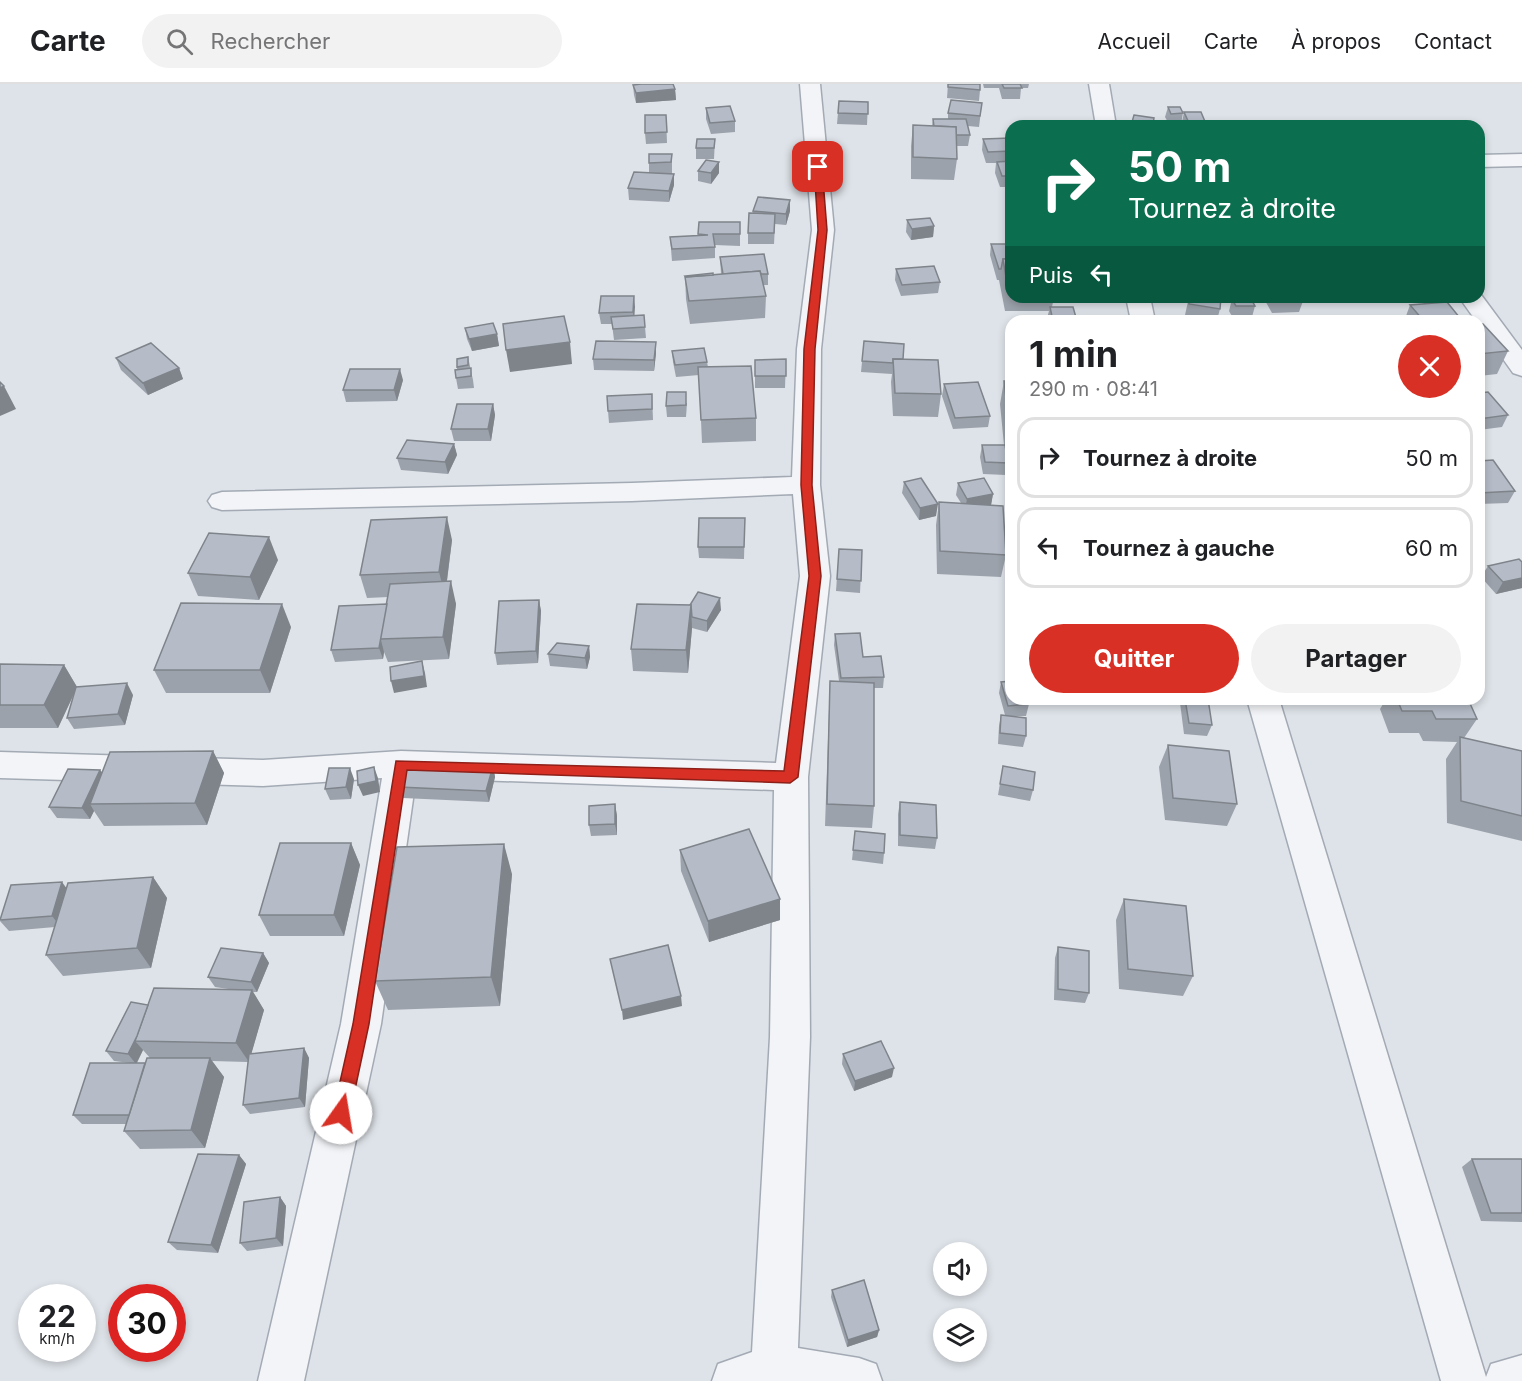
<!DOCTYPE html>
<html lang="fr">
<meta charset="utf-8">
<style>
:root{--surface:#fff;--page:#f2f2f2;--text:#202124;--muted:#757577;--line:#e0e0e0;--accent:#d93025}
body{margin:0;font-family:Inter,sans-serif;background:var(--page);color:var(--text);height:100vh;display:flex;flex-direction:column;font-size:22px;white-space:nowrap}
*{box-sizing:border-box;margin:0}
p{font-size:20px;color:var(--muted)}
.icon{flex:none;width:33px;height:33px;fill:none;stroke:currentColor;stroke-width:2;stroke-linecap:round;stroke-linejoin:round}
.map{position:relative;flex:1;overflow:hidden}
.panel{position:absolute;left:1005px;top:231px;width:480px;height:390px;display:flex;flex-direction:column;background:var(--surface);border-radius:18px;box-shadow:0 3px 9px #0003}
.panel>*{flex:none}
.top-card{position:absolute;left:1005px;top:36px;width:480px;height:183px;border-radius:18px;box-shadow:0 3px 9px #0003;background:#0b6e4f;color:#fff;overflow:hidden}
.fabs{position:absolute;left:933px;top:1158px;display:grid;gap:12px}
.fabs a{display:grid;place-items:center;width:54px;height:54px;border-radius:50%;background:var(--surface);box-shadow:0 3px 9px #0003;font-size:30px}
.speed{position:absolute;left:18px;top:1200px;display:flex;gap:12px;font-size:30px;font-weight:700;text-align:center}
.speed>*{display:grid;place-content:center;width:78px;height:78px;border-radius:50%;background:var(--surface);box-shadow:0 3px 9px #0003;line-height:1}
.speed small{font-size:15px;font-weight:400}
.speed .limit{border:9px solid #d22;background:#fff;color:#111}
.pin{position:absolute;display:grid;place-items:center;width:51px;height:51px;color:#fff;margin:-26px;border-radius:12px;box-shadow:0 3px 9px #0006}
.me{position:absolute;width:66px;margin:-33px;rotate:13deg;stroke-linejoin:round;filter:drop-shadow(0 0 4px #0008)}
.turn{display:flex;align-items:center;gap:21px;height:126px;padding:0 24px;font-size:27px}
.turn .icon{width:78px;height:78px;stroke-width:2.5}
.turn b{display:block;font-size:42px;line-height:51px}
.then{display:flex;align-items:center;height:57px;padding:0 24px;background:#0003;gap:12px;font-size:22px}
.round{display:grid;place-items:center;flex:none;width:63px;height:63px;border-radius:32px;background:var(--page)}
.head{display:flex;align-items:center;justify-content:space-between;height:102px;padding:0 24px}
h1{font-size:36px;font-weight:700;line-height:45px}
.primary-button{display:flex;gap:12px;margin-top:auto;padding:12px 24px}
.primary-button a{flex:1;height:69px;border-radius:36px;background:var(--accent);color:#fff;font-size:24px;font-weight:700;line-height:69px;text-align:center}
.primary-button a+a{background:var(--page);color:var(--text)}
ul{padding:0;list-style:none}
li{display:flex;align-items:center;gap:18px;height:81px;margin:0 12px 9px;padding:0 12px;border:3px solid var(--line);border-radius:18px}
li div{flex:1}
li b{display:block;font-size:22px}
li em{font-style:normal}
header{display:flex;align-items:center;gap:36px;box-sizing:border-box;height:84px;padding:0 30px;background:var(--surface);border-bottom:2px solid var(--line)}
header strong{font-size:28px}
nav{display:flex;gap:33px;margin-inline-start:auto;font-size:21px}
.search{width:420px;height:54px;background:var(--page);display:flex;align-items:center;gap:15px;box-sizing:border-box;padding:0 21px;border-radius:33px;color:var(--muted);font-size:22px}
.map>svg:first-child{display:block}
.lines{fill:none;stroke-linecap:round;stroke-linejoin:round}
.street-casing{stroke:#a3aab4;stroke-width:3}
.street{fill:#f2f4f7;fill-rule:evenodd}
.wall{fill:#9ca2ab;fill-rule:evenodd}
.shaded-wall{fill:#7f848b}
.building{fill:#b5bcc7;stroke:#7f848b;stroke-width:1.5}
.route{fill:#d93025;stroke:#8d1f18;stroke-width:1.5}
</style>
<header>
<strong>Carte</strong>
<div class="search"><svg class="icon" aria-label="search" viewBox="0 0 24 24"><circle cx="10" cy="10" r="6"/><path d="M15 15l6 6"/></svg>Rechercher</div>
<nav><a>Accueil</a><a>Carte</a><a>À propos</a><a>Contact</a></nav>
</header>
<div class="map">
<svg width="1522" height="1297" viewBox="0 0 1522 1297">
<rect width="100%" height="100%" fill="#dee3e9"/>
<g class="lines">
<defs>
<g id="street">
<path d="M800 0H820L834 146 821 265 820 401 830 492 808 693 810 953 798 1264 859 1274 876 1280 882 1297H712L718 1280 752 1268 770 953 774 706 416 694 381 940 304 1297H258L341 940 382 694 263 702 0 694V668L263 676 401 667 776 679 800 492 793 410 632 417 222 426 212 423 208 417 212 411 222 408 632 399 792 393 797 265 812 146Z"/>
<path d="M1089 0H1109L1116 42H1096Z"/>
<path d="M1522 70V82L1479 83V71Z"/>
<path d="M1479 208 1522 266V292L1513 289 1479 241V237H1476L1459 213H1479Z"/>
<path d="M1126 213H1150L1155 237H1131Z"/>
<path d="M1247 615H1279L1486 1293 1491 1280 1522 1271V1297H1441Z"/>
</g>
</defs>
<use href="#street" class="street-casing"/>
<use href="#street" class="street"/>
</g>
<g class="wall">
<path d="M948 0 980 6 979 17 947 14Z"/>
<path d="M983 0H1029L1028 4H1021L1020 15H1002L999 4H984Z"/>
<path d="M633 1 675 5 676 16 636 19 634 11Z"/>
<path d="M839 17 868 18 867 41 837 40Z"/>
<path d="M982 19 979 43 968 42 970 51 968 62H956L957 75 954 96 911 95V62L913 41 932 42 933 35H948V29Z"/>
<path d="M1168 23 1183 29 1181 40H1169L1165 33Z"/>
<path d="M706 24 735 37V48L711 50 706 35Z"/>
<path d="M1184 28 1206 40 1213 42H1183L1182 38Z"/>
<path d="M666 31 667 59 646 60 645 49Z"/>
<path d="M1134 31 1154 34 1152 42H1131Z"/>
<path d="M1011 54V103H1000L995 89 996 79H986L982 66 983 55Z"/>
<path d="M715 55 714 75H696V64Z"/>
<path d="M672 70V89L674 101 669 118 629 116 628 104 649 88V79Z"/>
<path d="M698 87 719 89 711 100 698 97Z"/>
<path d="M753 127H790L786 141 775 140 774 160H748V149Z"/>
<path d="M907 136 934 142 933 153 911 156 906 148Z"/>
<path d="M699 138H740V162L715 161V174L672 177 670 153 698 152Z"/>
<path d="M991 160H1011V213H1054L1052 223 1077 237H1048L1047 234 1049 227H1005L999 196H997L990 171Z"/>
<path d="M720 173 768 190V201H763L766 212 765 234 690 240 686 215 685 193 721 190Z"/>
<path d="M896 185 940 198 938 209 901 212 895 196Z"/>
<path d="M634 212V232L645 243 646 254 614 256 612 240H601L599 229Z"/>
<path d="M1189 213H1221L1220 225 1217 236 1185 231Z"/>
<path d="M1263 213H1300L1303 217 1299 228 1272 229Z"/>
<path d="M1232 215 1255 222 1252 233 1233 234 1229 227Z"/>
<path d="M1410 221 1460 234 1458 237H1409L1406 232Z"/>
<path d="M1479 240 1508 267 1497 290 1479 292Z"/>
<path d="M465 244 497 250 499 262 472 267 467 255Z"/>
<path d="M864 257 903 275 941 310 938 333 893 332 891 298 892 290 861 288Z"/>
<path d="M672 267 707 278 708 283 756 334V357L702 359 699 291 676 293 673 278Z"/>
<path d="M656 269 654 287 594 286 593 275Z"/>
<path d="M468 273 473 296 474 304 458 305 456 294 457 285V283Z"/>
<path d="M116 274 179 284 183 295 148 311 121 286Z"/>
<path d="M786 275 785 304H755V276Z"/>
<path d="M403 296 397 317 346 318 343 306Z"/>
<path d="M1004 297H1011V372L1007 371 1008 379 1006 391 983 390 980 373 982 361H1004L1000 320Z"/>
<path d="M944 300 990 332 988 343 953 345 942 312Z"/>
<path d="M1479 309 1508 331 1502 343 1479 346Z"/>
<path d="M652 310 653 336 609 339 608 327Z"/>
<path d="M687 319 686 333H667L666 322Z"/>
<path d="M493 320 495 331 491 357H454L451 345Z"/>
<path d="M454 360 457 371 448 390 401 386 397 374Z"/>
<path d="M1479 377 1515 407 1508 419 1479 420Z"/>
<path d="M904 398 936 432 919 436 902 409Z"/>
<path d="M958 399 993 410 991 421 1006 471 1001 493 937 490 936 441 939 418 961 419 956 411Z"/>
<path d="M745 434 744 475 699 474 698 463Z"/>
<path d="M452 456 447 497 456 520 449 575 388 578 384 568 383 575 335 578 331 566 387 520 388 513 367 514 360 491Z"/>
<path d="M839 465 862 466 860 509 836 507Z"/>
<path d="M278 476 259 516 198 512 188 489Z"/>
<path d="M1522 478V504L1496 510 1481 493 1488 482Z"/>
<path d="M539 516 541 527 538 579 497 581 495 569Z"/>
<path d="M637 520 721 526 707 548 692 544 688 589 633 587 631 565Z"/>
<path d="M291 543 270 609H166L154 586Z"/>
<path d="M835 550 863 573 884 593 883 604H874V722L872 744 825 742 830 597H839L834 561Z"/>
<path d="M589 562 590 573 587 585 550 582 548 570Z"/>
<path d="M0 580 64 581 77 603 133 611 125 641 74 645 67 634 74 610 58 644H0Z"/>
<path d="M1001 598 1029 620 1026 632H1015L1026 652 1023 663 998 660 999 642 1001 631H1005L999 609Z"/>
<path d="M1182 615H1208L1212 641 1207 652 1184 650 1180 619Z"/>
<path d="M1386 615H1468L1477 635 1464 654 1522 667V757L1447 739 1446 675 1457 658 1423 657 1419 649H1389L1380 625Z"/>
<path d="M1168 661 1237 720 1227 742 1165 736 1159 683Z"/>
<path d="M213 667 224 689 207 741 104 742 94 727 90 735 57 734 49 723 100 686 102 688Z"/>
<path d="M493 682 495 693 489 718 403 714 399 703Z"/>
<path d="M1003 682 1033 706 1030 717 998 711Z"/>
<path d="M354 695 351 715 330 716 325 705Z"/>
<path d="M900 718 937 754 935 765 898 762V730Z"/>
<path d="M615 720 617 732V751L591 752 589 741Z"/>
<path d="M855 747 884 769 883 780 852 776Z"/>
<path d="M351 759 360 781 344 852H270L259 831Z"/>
<path d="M680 766 780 815V836L709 858 681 787Z"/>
<path d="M512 790 500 922 388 926 375 897Z"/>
<path d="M153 793 167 814 151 884 63 892 46 871 55 843 9 847 0 837 66 803Z"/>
<path d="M1124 815 1193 892 1183 912 1119 905 1116 836Z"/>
<path d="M1058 863 1089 909 1085 919 1054 916 1055 874Z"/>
<path d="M263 869 269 879 257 908H253L264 926 251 970 304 964 309 974 305 1023 250 1030 243 1021 248 978 212 977 224 993 205 1064 140 1065 124 1047 126 1040H82L73 1031 130 979 114 977 106 967 148 921 235 906 215 903 208 893ZM143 966 150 974 145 979H137Z"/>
<path d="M843 970 892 993 854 1007 842 980Z"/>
<path d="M239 1071 246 1080 218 1169 177 1166 168 1158Z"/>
<path d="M1472 1075H1522V1138L1481 1137 1462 1083Z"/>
<path d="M280 1113 286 1122 283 1162 247 1167 240 1159Z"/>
<path d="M832 1206 879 1246 877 1253 847 1263 831 1213Z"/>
</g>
<g class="shaded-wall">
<path d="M675 5 676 16 636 19V9Z"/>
<path d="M719 78V89L711 100V89Z"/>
<path d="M674 90V101L669 118V107Z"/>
<path d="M790 116V127L786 141V130Z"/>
<path d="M934 142 933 153 911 156 912 145Z"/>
<path d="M634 212 635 223 634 240 633 228Z"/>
<path d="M497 250 499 262 472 267 469 255Z"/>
<path d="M570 258 572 280 510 288 506 266Z"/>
<path d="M656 258V269L654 287V276Z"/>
<path d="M179 284 183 295 148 311 143 299Z"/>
<path d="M400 285 403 296 397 317 394 306Z"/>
<path d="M4 302 16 325 0 332V304Z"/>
<path d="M493 320 495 331 491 357 488 345Z"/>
<path d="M454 360 457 371 448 390 445 378Z"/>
<path d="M993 410 991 421 965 426 967 415Z"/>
<path d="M938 420 936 432 919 436 920 424Z"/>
<path d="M447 433 452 456 445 511 439 488Z"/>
<path d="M269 453 278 476 259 516 250 493Z"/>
<path d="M1522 494V504L1496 510 1503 498Z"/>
<path d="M451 497 456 520 449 575 443 553Z"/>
<path d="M720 514 721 526 707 548V537Z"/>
<path d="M539 516 541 527 538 579 536 567Z"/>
<path d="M282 520 291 543 270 609 260 586Z"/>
<path d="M691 521 692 544 688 589 686 566Z"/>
<path d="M381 556 384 568 383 575 379 564Z"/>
<path d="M589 562 590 573 587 585 585 574Z"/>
<path d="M422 577 425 589 427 603 394 609 391 597Z"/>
<path d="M64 581 77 603 58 644 44 621Z"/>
<path d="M127 599 133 611 125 641 118 630Z"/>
<path d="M213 667 224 689 207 741 195 719Z"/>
<path d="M493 682 495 693 489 718 486 707Z"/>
<path d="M374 683 378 694 380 708 363 712 358 701Z"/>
<path d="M350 684 354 695 351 715 346 703Z"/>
<path d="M100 686 108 697 90 720 94 727 90 735 82 724Z"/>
<path d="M615 720 617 732V751L615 740Z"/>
<path d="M351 759 360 781 344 852 334 831Z"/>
<path d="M504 760 512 790 500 922 491 893Z"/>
<path d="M153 793 167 814 151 884 137 864Z"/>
<path d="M62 798 70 809 60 842 52 832Z"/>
<path d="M780 815V836L709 858 708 837Z"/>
<path d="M263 869 269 879 257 908 251 898Z"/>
<path d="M252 906 264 926 249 978 236 959Z"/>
<path d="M681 912 682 922 623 936 622 926Z"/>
<path d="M152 922 135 957 143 966 136 980 128 970Z"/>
<path d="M304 964 309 974 305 1023 299 1014Z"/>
<path d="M210 974 224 993 205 1064 191 1046Z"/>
<path d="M894 984 892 993 854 1007 855 997Z"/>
<path d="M239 1071 246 1080 218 1169 211 1161Z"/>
<path d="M280 1113 286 1122 283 1162 276 1154Z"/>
<path d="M879 1246 877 1253 847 1263 848 1256Z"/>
</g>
<g class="building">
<path d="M641 0H673L675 5 636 9 633 1Z"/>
<path d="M948 0H980V6L948 3Z"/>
<path d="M1002 0H1020L1022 4H1004Z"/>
<path d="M951 16 982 19 980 32 948 29Z"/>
<path d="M839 17 868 18V30L838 29Z"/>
<path d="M730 22 735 37 710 39 706 24Z"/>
<path d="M1168 23H1180L1183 29 1171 30Z"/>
<path d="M1184 28H1201L1206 40H1212L1213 42H1195L1193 39H1189Z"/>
<path d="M645 31H666L667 48 645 49Z"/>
<path d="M1134 31 1154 34 1153 40 1132 38Z"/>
<path d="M933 35H966L970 51H956V43L934 42Z"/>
<path d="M1048 39H1062V42H1049Z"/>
<path d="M913 41 956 43 957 75 913 73Z"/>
<path d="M1011 54V67L988 68 983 55Z"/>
<path d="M697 55H715L714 64H696Z"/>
<path d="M649 70H672L671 78 649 79Z"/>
<path d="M706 76 719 78 711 89 698 87Z"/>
<path d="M1011 77V92H1002L997 78Z"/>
<path d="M634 88 674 90 669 107 628 104Z"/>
<path d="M758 113 790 116 786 130 753 127Z"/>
<path d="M749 129 775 130 774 149H748Z"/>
<path d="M930 134 934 142 912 145 907 136Z"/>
<path d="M699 138H740V150H713L715 163 672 165 670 153 708 151 698 150Z"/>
<path d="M991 160H1011V175H1003L1001 185H999Z"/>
<path d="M764 170 768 190H761L760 187 723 190 720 173Z"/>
<path d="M1003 175H1011V205H1008Z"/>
<path d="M934 182 940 198 902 201 896 185Z"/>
<path d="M760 187 766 212 689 217 685 193Z"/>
<path d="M713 189V191L686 193 685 192Z"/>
<path d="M601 212H634L633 228 599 229Z"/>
<path d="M1190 213H1221L1220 225 1189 220Z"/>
<path d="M1274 213H1300L1303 217 1276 218Z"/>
<path d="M1232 215H1251L1255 222H1236Z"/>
<path d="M1447 218 1460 234 1423 236 1410 221Z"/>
<path d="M1050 223H1073L1077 237H1053Z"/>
<path d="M644 231 645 243 613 245 611 233Z"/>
<path d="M564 232 570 258 506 266 503 240Z"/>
<path d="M493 239 497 250 469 255 465 244Z"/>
<path d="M1479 240H1483L1508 267 1479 270Z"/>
<path d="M596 257 656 258 654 276 593 275Z"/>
<path d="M864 257 904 260 903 275H893V279L862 277Z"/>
<path d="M151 259 179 284 143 299 116 274Z"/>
<path d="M704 264 707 278 675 281 672 267Z"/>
<path d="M468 273V281L457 283V275Z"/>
<path d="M786 275V292H755V276Z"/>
<path d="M893 275 938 276 941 310 895 309Z"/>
<path d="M751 282 756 334 701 336 698 283Z"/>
<path d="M471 284V292L456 294 455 286Z"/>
<path d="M350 285H400L394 306H343Z"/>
<path d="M1004 297H1011V348H1010Z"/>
<path d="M0 298 4 302 0 304Z"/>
<path d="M978 298 990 332 955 334 944 300Z"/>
<path d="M667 308H686V321L666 322Z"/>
<path d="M1488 308 1508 331 1479 335V309Z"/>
<path d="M652 310V325L608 327 607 312Z"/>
<path d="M457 320H493L488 345H451Z"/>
<path d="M407 356 454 360 445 378 397 374Z"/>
<path d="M982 361H1005L1008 379 985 378Z"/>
<path d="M1493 376 1515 407 1479 409V377Z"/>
<path d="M921 394 938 420 920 424 904 398Z"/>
<path d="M984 394 993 410 967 415 958 399Z"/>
<path d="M939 418 1003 422 1006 471 940 467Z"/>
<path d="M447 433 439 488 360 491 371 436Z"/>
<path d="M699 434H745L744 463H698Z"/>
<path d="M209 449 269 453 250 493 188 489Z"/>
<path d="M839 465 862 466 861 497 837 495Z"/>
<path d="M1519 475 1522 478V494L1503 498 1488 482Z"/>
<path d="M451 497 443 553 380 555 390 500Z"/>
<path d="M698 508 720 514 707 537 692 533 691 521H690Z"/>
<path d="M539 516 536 567 495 569 499 517Z"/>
<path d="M181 519 282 520 260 586H154Z"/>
<path d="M387 520 379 564 331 566 339 522Z"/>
<path d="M637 520 691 521 686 566 631 565Z"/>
<path d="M860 549 863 573 881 572 884 593 841 594 835 550Z"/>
<path d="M557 559 589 562 585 574 548 570Z"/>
<path d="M422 577 424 592 391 597 390 583Z"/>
<path d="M0 580 64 581 44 621H0Z"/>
<path d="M830 597 874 599V722L827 720Z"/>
<path d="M1011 597V615H1027L1029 620 1008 622 1001 598Z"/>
<path d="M127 599 118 630 67 634 76 603Z"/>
<path d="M1185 615H1208L1212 641 1189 639Z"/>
<path d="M1397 615H1468L1477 635H1436L1432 627H1402Z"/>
<path d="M1001 631 1026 634V652L1000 649Z"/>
<path d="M1460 653 1522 667V732L1461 717Z"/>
<path d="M1168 661 1229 667 1237 720 1173 714Z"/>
<path d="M213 667 195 719 90 720 110 668Z"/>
<path d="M407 678 493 682 486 707 399 703Z"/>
<path d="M1003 682 1035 688 1033 706 1000 700Z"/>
<path d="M374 683 376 697 358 701 357 687Z"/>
<path d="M329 684H350L346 703 325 705Z"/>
<path d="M68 685 100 686 82 724 49 723Z"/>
<path d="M900 718 936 721 937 754 900 751Z"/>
<path d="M615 720V740L589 741V722Z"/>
<path d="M749 745 780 815 708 837 680 766Z"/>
<path d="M855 747 885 750 884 769 853 766Z"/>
<path d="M280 759H351L334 831H259Z"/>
<path d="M504 760 491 893 375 897 397 763Z"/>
<path d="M153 793 137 864 46 871 68 799Z"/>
<path d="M62 798 52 832 0 836 11 801Z"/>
<path d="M1124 815 1186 822 1193 892 1128 885Z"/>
<path d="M668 861 681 912 622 926 610 875Z"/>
<path d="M1058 863 1089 867V909L1058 905Z"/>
<path d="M221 864 263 869 251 898 208 893Z"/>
<path d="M154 904 252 906 236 959 135 957Z"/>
<path d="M131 918 148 921 137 952 128 970 106 967Z"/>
<path d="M881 957 894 984 855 997 843 970Z"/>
<path d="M304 964 299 1014 243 1021 249 970Z"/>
<path d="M147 974H210L191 1046 124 1047Z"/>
<path d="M90 979H145L129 1031H73Z"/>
<path d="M198 1070 239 1071 211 1161 168 1158Z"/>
<path d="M1472 1075H1522V1129H1491Z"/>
<path d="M280 1113 276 1154 240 1159 244 1118Z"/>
<path d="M864 1196 879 1246 848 1256 832 1206Z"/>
</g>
<path class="route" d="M814 81 822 83 827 146 815 265 812 401 821 492 798 693 790 699 407 686 369 940 350 1029 347 1035 341 1037 335 1035 333 1029 353 940 396 677 784 687 809 492 801 401 804 265 818 146Z"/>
</svg>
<div class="fabs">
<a><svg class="icon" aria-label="sound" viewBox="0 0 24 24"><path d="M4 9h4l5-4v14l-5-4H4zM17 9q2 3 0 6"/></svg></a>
<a><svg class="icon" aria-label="layers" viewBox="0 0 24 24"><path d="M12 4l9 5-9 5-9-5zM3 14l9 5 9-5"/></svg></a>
</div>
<div class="speed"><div>22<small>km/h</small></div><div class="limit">30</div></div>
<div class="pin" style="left:818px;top:83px;background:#d93025"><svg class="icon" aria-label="arrive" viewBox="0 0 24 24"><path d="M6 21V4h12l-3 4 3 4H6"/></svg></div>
<svg class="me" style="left:341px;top:1029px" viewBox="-20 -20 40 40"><circle r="19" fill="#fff"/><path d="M0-13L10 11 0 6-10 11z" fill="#d93025"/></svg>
<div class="top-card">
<div class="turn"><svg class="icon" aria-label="right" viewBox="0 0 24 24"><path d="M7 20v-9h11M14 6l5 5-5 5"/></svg><div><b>50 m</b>Tournez à droite</div></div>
<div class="then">Puis<svg class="icon" aria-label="left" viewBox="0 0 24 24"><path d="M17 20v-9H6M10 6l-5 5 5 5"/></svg></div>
</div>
<section class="panel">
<div class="head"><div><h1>1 min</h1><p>290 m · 08:41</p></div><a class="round" style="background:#d93025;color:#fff"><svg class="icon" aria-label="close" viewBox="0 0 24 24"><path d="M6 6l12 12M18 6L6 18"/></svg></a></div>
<ul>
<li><svg class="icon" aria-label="right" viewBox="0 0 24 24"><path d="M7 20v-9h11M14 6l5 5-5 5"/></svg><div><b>Tournez à droite</b></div><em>50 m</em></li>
<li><svg class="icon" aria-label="left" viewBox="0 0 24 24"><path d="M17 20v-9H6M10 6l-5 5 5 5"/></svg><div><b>Tournez à gauche</b></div><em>60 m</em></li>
</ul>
<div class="primary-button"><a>Quitter</a><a>Partager</a></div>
</section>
</div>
